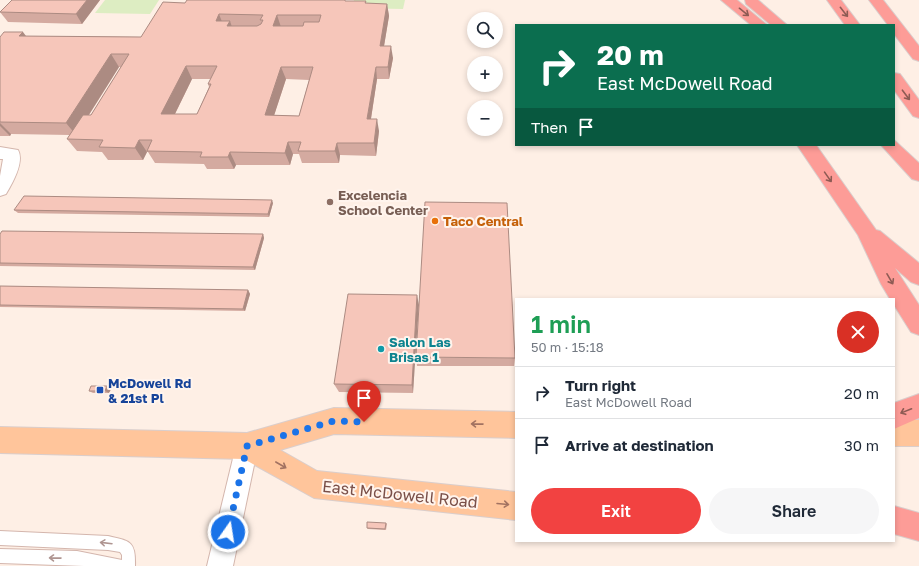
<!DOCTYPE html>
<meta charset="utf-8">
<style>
:root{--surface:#fff;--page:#f6f6f7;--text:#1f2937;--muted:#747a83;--line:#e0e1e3;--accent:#f24241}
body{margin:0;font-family:"Golos Text",sans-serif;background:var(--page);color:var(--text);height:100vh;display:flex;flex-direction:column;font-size:15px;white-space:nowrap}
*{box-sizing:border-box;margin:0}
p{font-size:13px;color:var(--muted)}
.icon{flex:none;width:22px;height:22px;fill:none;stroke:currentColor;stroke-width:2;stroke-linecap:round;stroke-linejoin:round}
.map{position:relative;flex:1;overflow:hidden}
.drawer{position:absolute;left:515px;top:298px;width:380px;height:244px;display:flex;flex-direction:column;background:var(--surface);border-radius:0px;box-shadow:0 2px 6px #0003}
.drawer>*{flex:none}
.hud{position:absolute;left:515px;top:24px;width:380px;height:122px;border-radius:0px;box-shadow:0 2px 6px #0003;background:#0b6e4f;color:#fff;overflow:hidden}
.fabs{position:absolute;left:467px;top:12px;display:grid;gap:8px}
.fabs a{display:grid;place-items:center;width:36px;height:36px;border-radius:50%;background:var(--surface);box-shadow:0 2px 6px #0003;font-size:20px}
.pin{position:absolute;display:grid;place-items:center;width:34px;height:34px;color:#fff;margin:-41px -17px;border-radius:50% 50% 50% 0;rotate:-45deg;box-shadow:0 0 4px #0007}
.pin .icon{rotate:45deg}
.me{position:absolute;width:44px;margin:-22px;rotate:13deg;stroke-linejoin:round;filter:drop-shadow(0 0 3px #0008)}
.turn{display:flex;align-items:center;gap:14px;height:84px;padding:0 16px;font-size:18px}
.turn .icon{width:52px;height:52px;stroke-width:2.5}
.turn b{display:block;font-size:28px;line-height:34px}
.then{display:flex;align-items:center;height:38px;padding:0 16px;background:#0003;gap:8px;font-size:15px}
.round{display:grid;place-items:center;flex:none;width:42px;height:42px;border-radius:21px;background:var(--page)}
.overview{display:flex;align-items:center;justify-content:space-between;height:68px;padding:0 16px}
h1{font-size:24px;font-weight:600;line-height:30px;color:#1e9e55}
.action{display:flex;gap:8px;margin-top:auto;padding:8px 16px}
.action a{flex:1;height:46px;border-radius:24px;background:var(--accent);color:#fff;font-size:16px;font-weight:600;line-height:46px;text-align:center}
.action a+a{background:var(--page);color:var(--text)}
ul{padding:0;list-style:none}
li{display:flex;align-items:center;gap:12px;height:52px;padding:0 16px;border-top:1px solid var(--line)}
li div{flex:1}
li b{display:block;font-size:15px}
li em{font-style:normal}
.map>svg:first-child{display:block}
.green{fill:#ddedc2}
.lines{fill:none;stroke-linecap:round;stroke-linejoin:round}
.service-casing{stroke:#d4b6ad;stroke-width:2}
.minor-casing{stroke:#d4b6ad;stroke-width:2}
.primary-casing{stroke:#dacecc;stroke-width:2}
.motorway-casing{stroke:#dacecc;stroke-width:2}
.service{fill:#fff;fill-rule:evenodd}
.minor{fill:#fff;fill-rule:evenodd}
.primary{fill:#ffc59b;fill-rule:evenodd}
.motorway{fill:#fd9c97;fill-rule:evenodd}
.wall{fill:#d4aaa0;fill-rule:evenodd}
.shaded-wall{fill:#ac8b82}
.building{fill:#f6c6ba;stroke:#ac8b82;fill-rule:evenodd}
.oneway{stroke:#8e5b54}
.oneway2{stroke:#a27261}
.oneway3{stroke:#af9591}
.route{stroke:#1a73e8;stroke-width:7;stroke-dasharray:0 12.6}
.education-dot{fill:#8d6e63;stroke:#fff4ed;stroke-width:1.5}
.food-dot{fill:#e8710a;stroke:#fff4ed;stroke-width:1.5}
.culture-dot{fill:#0f9aa8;stroke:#fff4ed;stroke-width:1.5}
.transit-dot{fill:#1a4fb4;stroke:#fff4ed;stroke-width:1.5}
.labels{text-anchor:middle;stroke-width:4;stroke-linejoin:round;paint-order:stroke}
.education-label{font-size:13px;font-weight:bold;fill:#785e54;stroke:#fff4ed;text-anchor:start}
.food-label{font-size:13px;font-weight:bold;fill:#c56008;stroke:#fff4ed;text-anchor:start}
.culture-label{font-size:13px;font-weight:bold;fill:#0d838f;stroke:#fff4ed;text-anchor:start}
.transit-label{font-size:13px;font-weight:bold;fill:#164399;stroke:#fff4ed;text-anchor:start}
.near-street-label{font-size:16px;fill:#7a4f48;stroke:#fff4ed}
</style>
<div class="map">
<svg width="919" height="566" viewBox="0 0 919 566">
<rect width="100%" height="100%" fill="#feefe5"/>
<g class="green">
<path d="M105 0H159L150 14 95 13Z"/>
<path d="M354 0H405L403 9 352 8Z"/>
</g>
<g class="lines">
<defs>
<path id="service" d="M0 531 108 536C130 541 136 541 135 566H84L0 563V549L77 551 122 560V555L120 552 108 550 0 545Z"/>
<g id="minor">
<path d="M0 147 18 150C25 162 12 184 6 194L0 196V176L3 159H0Z"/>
<path d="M247 435 255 438 258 446 233 566H207L236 446 239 438Z"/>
</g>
<g id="primary">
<path d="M334 408 516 412V438L334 434 280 450 317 471 516 492V520L314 498 244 459 0 453V427L247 433Z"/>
<rect x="894" y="420" width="25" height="26"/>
</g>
<g id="motorway">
<path d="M721 0H737L767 25H751Z"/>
<path d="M745 0H758L787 25H771L746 4Z"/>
<path d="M827 0H841L860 25H845Z"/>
<path d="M869 0H883L919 46V61L913 59 894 34V25H888Z"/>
<path d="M894 73 900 74 919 100V118L913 116 894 90Z"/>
<path d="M894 140 919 163V181L912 179 881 145H894Z"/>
<path d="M797 145H816L876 230 880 231 919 263V285L911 282 895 268 919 305V335L911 332 894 305V299H890L881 284 858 235Z"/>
<path d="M919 394V418L894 429V403Z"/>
<path d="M894 506 919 513V541L894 534Z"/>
</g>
</defs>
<use href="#service" class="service-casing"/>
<use href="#minor" class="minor-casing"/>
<use href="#primary" class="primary-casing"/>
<use href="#motorway" class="motorway-casing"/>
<use href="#service" class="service"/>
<use href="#minor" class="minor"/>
<use href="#primary" class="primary"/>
<use href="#motorway" class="motorway"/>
</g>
<g class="wall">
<path d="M100 0 82 24 8 22 0 12Z"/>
<path d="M348 1H366V3L387 4 389 16 384 46 393 58 389 79H377L371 119 379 131 376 156 340 155 339 163H302L299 154H293L290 165H236L234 169H207L204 164 155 163 148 152H147L143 160H108L102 152 77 151 67 139 70 135 11 134 10 136H0V37L26 36 141 37 185 3ZM119 67H121L91 115H89ZM192 79H211L208 84 209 87 197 114H175ZM286 79 309 80 299 116 274 115Z"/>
<path d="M273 203 269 217 18 213 14 210Z"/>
<path d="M0 234H263L264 238 255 270 0 266Z"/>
<path d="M0 286 248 290 250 294 245 311 0 307Z"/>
<path d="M417 295 413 393 339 392 334 384Z"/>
<path d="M416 357 515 358 514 366H417Z"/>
<path d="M107 386 111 389 109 393H93L89 391Z"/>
<path d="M386 523 387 524 386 530 368 529 367 528Z"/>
</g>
<g class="shaded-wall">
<path d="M87 0H100L82 24 76 14Z"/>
<path d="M387 4 389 16 382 58 380 46Z"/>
<path d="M219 14 224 27 216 21Z"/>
<path d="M277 15 281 27 273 26Z"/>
<path d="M230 21 234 33 227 26Z"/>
<path d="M23 32 32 44 19 36Z"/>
<path d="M391 46 393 58 389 79 388 67Z"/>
<path d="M111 54 119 67 76 135 66 123Z"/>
<path d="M186 66 192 79 169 126 161 114Z"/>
<path d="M281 67 286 79 270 128 265 115Z"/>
<path d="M376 67 377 79 369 131 367 119Z"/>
<path d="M377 119 379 131 376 156 374 143Z"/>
<path d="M0 123 11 134 10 136 0 126Z"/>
<path d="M139 140 147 152 143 160 135 148Z"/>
<path d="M288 142 293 154 290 165 285 153Z"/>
<path d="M337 143 340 155 339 163 335 151Z"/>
<path d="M230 152 236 165 234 169 228 157Z"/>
<path d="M272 200 273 203 269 217 268 214Z"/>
<path d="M263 234 264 238 255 270 253 267Z"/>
<path d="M248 290 250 294 245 311 243 309Z"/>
<path d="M417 295 419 305 413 393 412 385Z"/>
<path d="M107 386 111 389 109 393 105 391Z"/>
</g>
<g class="building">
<path d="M12 0H87L76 14 0 12Z"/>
<path d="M187 0H345V1H366L365 3 387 4 380 46H391L388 67H376L367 119H377L374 143H337L335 151H298L301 142H288L285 153 230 152 228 157H200L202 152 147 151 152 140H139L135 148 99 147 103 140 67 139 83 115H91L129 54H111L66 123 0 122V37L4 32H23L19 36 141 37 163 2 185 3ZM219 14 263 15 260 20H263L261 24 257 26H227L230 21H216ZM277 15H321L319 22H304L303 26H273ZM186 66H217L208 84H211L197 114H161ZM281 67H313L299 116 265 115Z"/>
<path d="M24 196 272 200 268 214 14 210Z"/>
<path d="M425 202 507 203 515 358 416 357Z"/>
<path d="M2 231 263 234 253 267 0 263V234Z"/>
<path d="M0 286 248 290 243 309 0 305Z"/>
<path d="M348 294 417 295 412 385 334 384Z"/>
<path d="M91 386H107L105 391H89Z"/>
<path d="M367 522 386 523 385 529 367 528Z"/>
</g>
<defs><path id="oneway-shaft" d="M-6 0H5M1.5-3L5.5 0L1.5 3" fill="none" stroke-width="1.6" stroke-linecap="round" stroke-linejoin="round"/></defs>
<g class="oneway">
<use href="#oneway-shaft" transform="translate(744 12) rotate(39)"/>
<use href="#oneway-shaft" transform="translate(844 12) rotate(52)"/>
<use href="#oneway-shaft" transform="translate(906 95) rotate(53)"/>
<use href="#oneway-shaft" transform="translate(828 177) rotate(55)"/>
<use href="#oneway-shaft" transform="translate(890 279) rotate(60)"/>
<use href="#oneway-shaft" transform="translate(906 411) rotate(158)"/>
</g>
<g class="oneway2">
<use href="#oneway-shaft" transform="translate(477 424) rotate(-179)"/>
<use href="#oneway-shaft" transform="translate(281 465) rotate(30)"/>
<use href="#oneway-shaft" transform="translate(503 504) rotate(5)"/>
</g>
<g class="oneway3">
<use href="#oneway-shaft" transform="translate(106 543) rotate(-173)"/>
<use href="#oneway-shaft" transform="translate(55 558) rotate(-179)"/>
</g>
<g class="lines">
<path class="route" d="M228 532 247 446 334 421 364 422"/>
</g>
<circle class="education-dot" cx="330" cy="202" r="4"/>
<circle class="food-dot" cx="435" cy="221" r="4"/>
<circle class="culture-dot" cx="381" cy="349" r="4"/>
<rect class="transit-dot" x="96" y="386" width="8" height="8" rx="2"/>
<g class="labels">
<g class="education-label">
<text x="338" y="200">Excelencia<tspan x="338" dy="15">School Center</tspan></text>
</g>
<g class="food-label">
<text x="443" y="226">Taco Central</text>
</g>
<g class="culture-label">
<text x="389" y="347">Salon Las<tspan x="389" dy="15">Brisas 1</tspan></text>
</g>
<g class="transit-label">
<text x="108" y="388">McDowell Rd<tspan x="108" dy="15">&amp; 21st Pl</tspan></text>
</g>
<g class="near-street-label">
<text transform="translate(400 494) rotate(6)" y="6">East McDowell Road</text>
</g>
</g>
</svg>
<div class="fabs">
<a><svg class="icon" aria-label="search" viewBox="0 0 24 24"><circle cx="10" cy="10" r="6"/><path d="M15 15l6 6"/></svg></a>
<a>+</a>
<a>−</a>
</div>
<div class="pin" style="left:364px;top:422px;background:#d93025"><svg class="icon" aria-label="arrive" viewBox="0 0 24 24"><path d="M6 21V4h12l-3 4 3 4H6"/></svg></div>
<svg class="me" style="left:228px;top:532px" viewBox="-20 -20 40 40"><circle r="17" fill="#1a73e8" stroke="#fff" stroke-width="3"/><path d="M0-11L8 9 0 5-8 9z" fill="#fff"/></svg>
<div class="hud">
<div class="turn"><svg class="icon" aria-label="right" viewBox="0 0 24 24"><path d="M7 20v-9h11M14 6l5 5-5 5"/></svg><div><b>20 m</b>East McDowell Road</div></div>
<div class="then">Then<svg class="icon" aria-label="arrive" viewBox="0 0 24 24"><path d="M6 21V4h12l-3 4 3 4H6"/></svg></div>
</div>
<section class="drawer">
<div class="overview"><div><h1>1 min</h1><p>50 m · 15:18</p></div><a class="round" style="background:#d93025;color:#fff"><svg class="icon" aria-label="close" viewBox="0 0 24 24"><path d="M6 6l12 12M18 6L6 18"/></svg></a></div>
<ul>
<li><svg class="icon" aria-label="right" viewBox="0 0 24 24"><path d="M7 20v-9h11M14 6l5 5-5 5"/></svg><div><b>Turn right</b><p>East McDowell Road</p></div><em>20 m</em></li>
<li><svg class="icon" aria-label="arrive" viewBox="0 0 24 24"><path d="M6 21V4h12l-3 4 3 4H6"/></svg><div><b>Arrive at destination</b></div><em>30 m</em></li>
</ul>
<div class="action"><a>Exit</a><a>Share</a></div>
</section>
</div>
